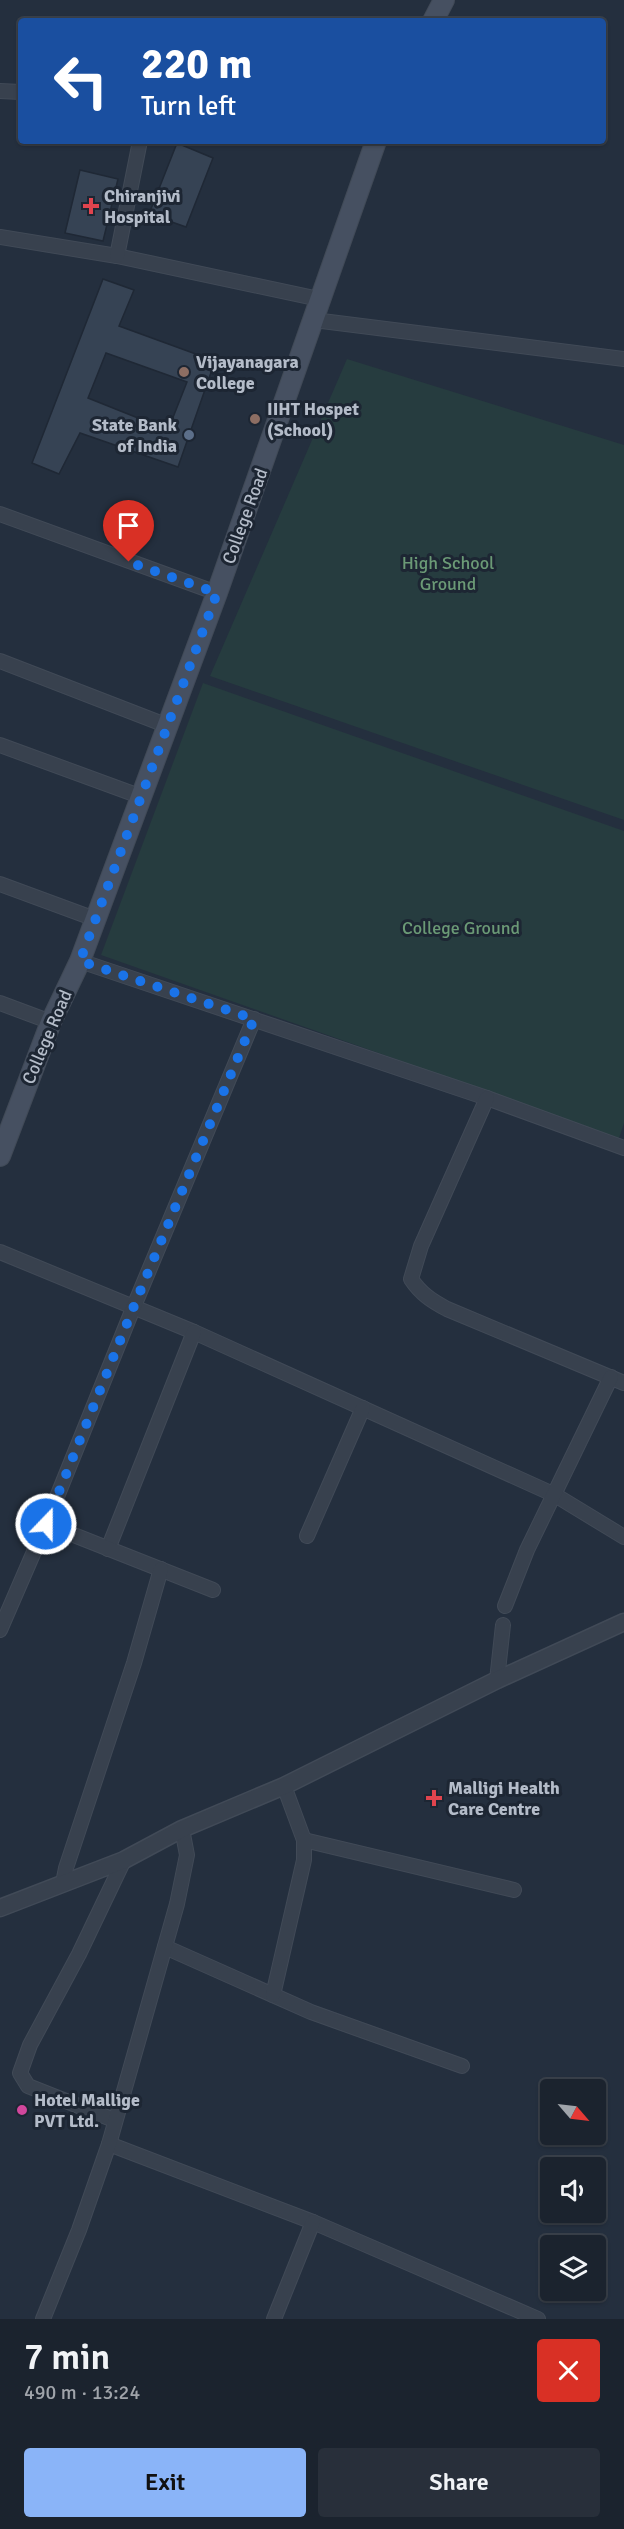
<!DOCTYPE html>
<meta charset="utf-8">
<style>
:root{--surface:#1b232e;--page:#282f3a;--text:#f1f3f6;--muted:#a0a4aa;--line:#39404a;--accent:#8ab4f8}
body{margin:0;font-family:Signika,sans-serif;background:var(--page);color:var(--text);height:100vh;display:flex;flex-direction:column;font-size:22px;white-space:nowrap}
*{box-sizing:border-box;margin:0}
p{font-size:20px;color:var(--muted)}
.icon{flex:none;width:33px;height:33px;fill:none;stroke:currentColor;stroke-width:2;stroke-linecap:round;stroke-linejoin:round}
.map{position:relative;height:2319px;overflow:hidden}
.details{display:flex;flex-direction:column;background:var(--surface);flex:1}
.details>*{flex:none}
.top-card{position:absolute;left:18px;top:18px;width:588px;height:126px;border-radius:6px;box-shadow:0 2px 4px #0004,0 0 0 2px var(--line);background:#1a4fa0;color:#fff;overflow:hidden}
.needle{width:39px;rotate:118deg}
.fabs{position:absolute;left:540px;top:2079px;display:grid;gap:12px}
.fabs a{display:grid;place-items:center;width:66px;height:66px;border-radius:6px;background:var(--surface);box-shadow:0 2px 4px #0004,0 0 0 2px var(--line);font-size:30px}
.pin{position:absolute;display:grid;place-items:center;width:51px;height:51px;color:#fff;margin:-62px -26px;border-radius:50% 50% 50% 0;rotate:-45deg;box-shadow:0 0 6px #0007}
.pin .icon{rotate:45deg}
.me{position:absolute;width:66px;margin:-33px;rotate:22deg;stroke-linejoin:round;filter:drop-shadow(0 0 4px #0008)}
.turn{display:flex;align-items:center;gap:21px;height:126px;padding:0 24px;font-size:27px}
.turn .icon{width:78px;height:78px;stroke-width:2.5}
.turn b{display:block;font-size:42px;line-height:51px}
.round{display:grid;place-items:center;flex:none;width:63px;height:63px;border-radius:6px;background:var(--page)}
.head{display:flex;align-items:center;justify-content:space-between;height:102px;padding:0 24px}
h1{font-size:36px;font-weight:600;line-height:45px}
.action{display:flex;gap:12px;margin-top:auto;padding:12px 24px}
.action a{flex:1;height:69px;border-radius:6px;background:var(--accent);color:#111;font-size:24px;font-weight:600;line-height:69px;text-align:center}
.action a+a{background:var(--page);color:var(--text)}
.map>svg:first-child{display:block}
.green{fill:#263c3f}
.building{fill:#364354;stroke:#1f2835;stroke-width:1.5;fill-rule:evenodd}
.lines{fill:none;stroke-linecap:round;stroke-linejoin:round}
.minor-casing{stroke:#414a57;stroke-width:16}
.tertiary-casing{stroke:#414a57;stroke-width:19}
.secondary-casing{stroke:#414a57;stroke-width:22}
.minor{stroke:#38414e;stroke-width:14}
.tertiary{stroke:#38414e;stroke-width:16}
.secondary{stroke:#465061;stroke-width:20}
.route{stroke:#1a73e8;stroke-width:10;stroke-dasharray:0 18}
.health-dot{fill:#e0444e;stroke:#1d2633;stroke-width:2}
.education-dot{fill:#8d6e63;stroke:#1d2633;stroke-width:2}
.service-dot{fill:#5c6f8a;stroke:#1d2633;stroke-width:2}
.hotel-dot{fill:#d1479c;stroke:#1d2633;stroke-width:2}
.labels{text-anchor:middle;stroke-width:6;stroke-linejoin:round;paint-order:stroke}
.poi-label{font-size:18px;font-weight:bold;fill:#b4bcc9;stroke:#1d2633;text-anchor:start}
.street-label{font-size:18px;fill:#b4bcc9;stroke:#1d2633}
.park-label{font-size:18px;fill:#6b9a76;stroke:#1d2633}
</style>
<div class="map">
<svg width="624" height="2319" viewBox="0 0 624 2319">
<rect width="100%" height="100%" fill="#242f3e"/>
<g class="green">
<path d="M347 359 624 445V820L210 676Z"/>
<path d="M203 683 624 831V1123L619 1138 101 955Z"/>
</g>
<g class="building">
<path d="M177 143 213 158 186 227 149 214Z"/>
<path d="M80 170 118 179 103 241 65 233Z"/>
<path d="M103 279 134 290 119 326 215 361 178 467 80 433 59 474 32 463ZM106 353 187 382 168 430 88 398Z"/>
</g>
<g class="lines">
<defs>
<g id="minor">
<path d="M0 91 21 92"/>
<path d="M0 237 117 256 319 299"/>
<path d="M117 256 140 141"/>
<path d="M314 320 624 359"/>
<path d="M0 514 217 593"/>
<path d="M0 661 168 726"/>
<path d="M0 745 142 797"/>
<path d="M0 884 95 919"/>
<path d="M80 961 487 1098 624 1148"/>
<path d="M0 1003 51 1022"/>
<path d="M487 1098 421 1246 411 1279C421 1294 432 1301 447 1309L624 1383"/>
<path d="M0 1252 194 1332 555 1495 624 1537"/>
<path d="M46 1524 134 1306 254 1019"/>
<path d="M307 1536 363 1408"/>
<path d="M108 1549 194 1332"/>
<path d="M505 1606 527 1550 611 1377"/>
<path d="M0 1630 46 1524 213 1590"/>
<path d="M497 1680 503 1625"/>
<path d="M304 1840 514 1890"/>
<path d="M63 1883 66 1868 134 1663 161 1569"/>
<path d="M165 1947 311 2012 462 2066"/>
<path d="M273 1995 304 1860V1840L284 1786"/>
<path d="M114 2120 28 2086 20 2073 30 2045 79 1954 124 1860"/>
<path d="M109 2144 313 2222 538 2319"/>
<path d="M43 2319 79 2230 109 2144 177 1904 187 1855 182 1829"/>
<path d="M274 2319 313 2222"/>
</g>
<path id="tertiary" d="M0 1908 124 1860 182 1829 284 1786 497 1680 624 1622"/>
<g id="secondary">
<path d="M433 21 444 0"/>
<path d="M0 1156 51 1022 80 961 217 593 376 141"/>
</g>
</defs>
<use href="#minor" class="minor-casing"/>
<use href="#tertiary" class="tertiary-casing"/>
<use href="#secondary" class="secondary-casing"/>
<use href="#minor" class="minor"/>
<use href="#tertiary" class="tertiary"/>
<use href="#secondary" class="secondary"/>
</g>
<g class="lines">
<path class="route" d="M46 1524 134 1306 254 1019 80 961 217 593 129 562"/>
</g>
<g class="health-dot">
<path d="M88 197h6v6h6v6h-6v6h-6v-6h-6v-6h6z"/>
<path d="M431 1789h6v6h6v6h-6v6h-6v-6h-6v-6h6z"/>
</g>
<g class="education-dot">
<circle cx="184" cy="372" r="6"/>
<circle cx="255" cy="419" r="6"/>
</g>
<circle class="service-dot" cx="189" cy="435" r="6"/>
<circle class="hotel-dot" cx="22" cy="2110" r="6"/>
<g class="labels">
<g class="poi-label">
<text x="104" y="202">Chiranjivi<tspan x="104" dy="21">Hospital</tspan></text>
<text x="196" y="368">Vijayanagara<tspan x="196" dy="21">College</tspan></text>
<text x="267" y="415">IIHT Hospet<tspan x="267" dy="21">(School)</tspan></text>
<text x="177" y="431" text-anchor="end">State Bank<tspan x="177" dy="21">of India</tspan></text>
<text x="448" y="1794">Malligi Health<tspan x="448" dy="21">Care Centre</tspan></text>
<text x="34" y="2106">Hotel Mallige<tspan x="34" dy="21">PVT Ltd.</tspan></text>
</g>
<g class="street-label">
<text transform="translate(245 516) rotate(-70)" y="6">College Road</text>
<text transform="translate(47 1037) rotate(-67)" y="6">College Road</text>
</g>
<g class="park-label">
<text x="448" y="569">High School<tspan x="448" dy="21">Ground</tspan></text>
<text x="461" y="934">College Ground</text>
</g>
</g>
</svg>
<div class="fabs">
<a><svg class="needle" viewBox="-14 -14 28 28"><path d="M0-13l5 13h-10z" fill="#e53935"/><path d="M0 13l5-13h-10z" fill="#a0a4aa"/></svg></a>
<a><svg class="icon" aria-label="sound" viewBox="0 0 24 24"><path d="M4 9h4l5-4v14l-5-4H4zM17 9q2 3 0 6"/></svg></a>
<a><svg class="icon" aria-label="layers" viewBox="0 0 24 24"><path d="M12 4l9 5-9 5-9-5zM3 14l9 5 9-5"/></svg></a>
</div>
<div class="pin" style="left:129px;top:562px;background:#d93025"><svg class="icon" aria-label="arrive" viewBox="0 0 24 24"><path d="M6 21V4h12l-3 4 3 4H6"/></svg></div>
<svg class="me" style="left:46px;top:1524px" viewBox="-20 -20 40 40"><circle r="17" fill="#1a73e8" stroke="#fff" stroke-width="3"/><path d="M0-11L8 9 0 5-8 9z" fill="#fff"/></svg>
<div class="top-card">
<div class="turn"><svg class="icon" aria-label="left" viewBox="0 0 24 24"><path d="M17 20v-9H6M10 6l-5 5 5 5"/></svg><div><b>220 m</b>Turn left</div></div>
</div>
</div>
<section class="details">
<div class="head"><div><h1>7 min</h1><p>490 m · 13:24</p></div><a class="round" style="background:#d93025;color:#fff"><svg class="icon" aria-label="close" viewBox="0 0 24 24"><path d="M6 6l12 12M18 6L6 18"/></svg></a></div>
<div class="action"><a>Exit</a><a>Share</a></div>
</section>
